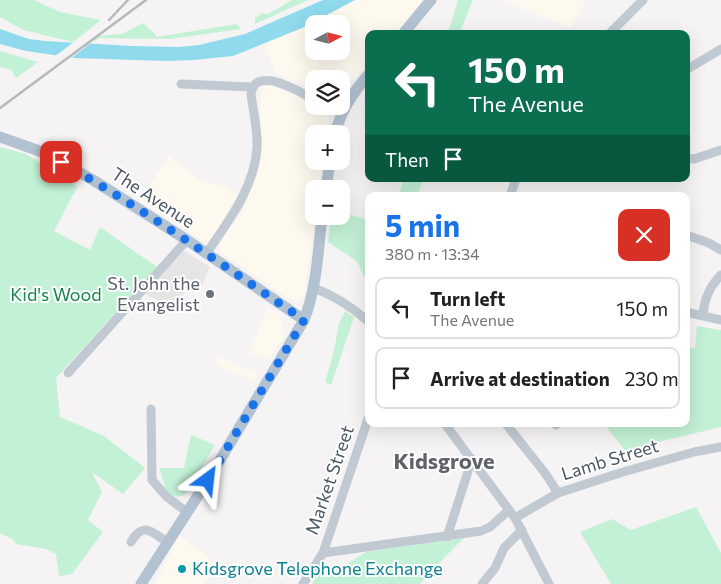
<!DOCTYPE html>
<meta charset="utf-8">
<style>
:root{--surface:#fff;--page:#f6f6f6;--text:#202124;--muted:#757577;--line:#e0e0e0;--accent:#1a73e8}
body{margin:0;font-family:Commissioner,sans-serif;background:var(--page);color:var(--text);height:100vh;display:flex;flex-direction:column;font-size:19px;white-space:nowrap}
*{box-sizing:border-box;margin:0}
p{font-size:16px;color:var(--muted)}
.icon{flex:none;width:28px;height:28px;fill:none;stroke:currentColor;stroke-width:2;stroke-linecap:round;stroke-linejoin:round}
.map{position:relative;flex:1;overflow:hidden}
.sheet{position:absolute;left:365px;top:192px;width:325px;height:235px;display:flex;flex-direction:column;background:var(--surface);border-radius:10px;box-shadow:0 5px 20px #0002}
.sheet>*{flex:none}
.top-card{position:absolute;left:365px;top:30px;width:325px;height:152px;border-radius:10px;box-shadow:0 5px 20px #0002;background:#0b6e4f;color:#fff;overflow:hidden}
.needle{width:32px;rotate:83deg}
.fabs{position:absolute;left:305px;top:15px;display:grid;gap:10px}
.fabs a{display:grid;place-items:center;width:45px;height:45px;border-radius:10px;background:var(--surface);box-shadow:0 5px 20px #0002;font-size:25px}
.pin{position:absolute;display:grid;place-items:center;width:42px;height:42px;color:#fff;margin:-21px;border-radius:10px;box-shadow:0 2px 8px #0006}
.me{position:absolute;width:55px;margin:-28px;rotate:30deg;stroke-linejoin:round;filter:drop-shadow(0 0 4px #0008)}
.turn{display:flex;align-items:center;gap:18px;height:105px;padding:0 20px;font-size:22px}
.turn .icon{width:65px;height:65px;stroke-width:2.5}
.turn b{display:block;font-size:35px;line-height:42px}
.then{display:flex;align-items:center;height:48px;padding:0 20px;background:#0003;gap:10px;font-size:19px}
.round{display:grid;place-items:center;flex:none;width:52px;height:52px;border-radius:10px;background:var(--page)}
.head{display:flex;align-items:center;justify-content:space-between;height:85px;padding:0 20px}
h1{font-size:30px;font-weight:700;line-height:38px;color:var(--accent)}
ul{padding:0;list-style:none}
li{display:flex;align-items:center;gap:15px;height:62px;margin:0 10px 8px;padding:0 10px;border:2px solid var(--line);border-radius:10px}
li div{flex:1}
li b{display:block;font-size:19px}
li em{font-style:normal}
.map>svg:first-child{display:block}
.commercial{fill:#fdf9ef;fill-rule:evenodd}
.education{fill:#e6e4e5}
.green{fill:#c3f1d5}
.water{fill:#90daee}
.pier{fill:#f5f3f3}
.lines{fill:none;stroke-linecap:round;stroke-linejoin:round}
.minor{stroke:#c1cad2;stroke-width:9}
.major{stroke:#b3c2d1;stroke-width:11}
.rail{stroke:#b5b8bd;stroke-width:2.5}
.route{stroke:#1a73e8;stroke-width:9;stroke-dasharray:0 16.2}
.worship-dot{fill:#6b7280;stroke:#fff;stroke-width:2}
.culture-dot{fill:#0f9aa8;stroke:#fff;stroke-width:2}
.labels{text-anchor:middle;stroke-width:4;stroke-linejoin:round;paint-order:stroke}
.street-label{font-size:18px;fill:#4a5661;stroke:#fff}
.worship-label{font-size:18px;fill:#5b616d;stroke:#fff;text-anchor:end}
.park-label{font-size:18px;fill:#17864f;stroke:#fff}
.culture-label{font-size:18px;fill:#0d838f;stroke:#fff;text-anchor:start}
.district-label{font-size:22px;font-weight:bold;fill:#5f6368;stroke:#fff}
</style>
<div class="map">
<svg width="721" height="584" viewBox="0 0 721 584">
<rect width="100%" height="100%" fill="#f5f3f3"/>
<g class="commercial">
<path d="M355 0H422L395 34H369V64L357 77H355L349 84H347L341 93V79H314V90L275 73 264 43 302 28ZM314 24H341V51H314Z"/>
<path d="M502 0H586L571 28Z"/>
<path d="M269 84 314 104V106L322 108 329 117 327 134H314V161H323L319 189H314V216H315L305 292 303 297 299 301 288 298 218 251 220 240 243 211 257 170 262 149 260 100 263 87Z"/>
<path d="M169 156 199 179 228 188 238 195 211 240 203 241 139 201Z"/>
<path d="M268 307 278 313 283 323 284 331 283 338 268 360 250 352Z"/>
<path d="M218 356 258 374 254 381 250 379 216 364Z"/>
<path d="M179 536 218 564 204 584H155Z"/>
</g>
<path class="education" d="M184 251 210 267 199 291 189 287 185 290 176 309 145 294Z"/>
<g class="green">
<path d="M0 0H34L60 12 101 20 73 42 23 30 0 17Z"/>
<path d="M292 0H308L255 24V18L262 13 268 14Z"/>
<path d="M458 0H473L459 34H448Z"/>
<path d="M143 23 156 35V37L237 24 241 29 170 39 99 38 90 43 99 36 122 34Z"/>
<path d="M0 51 3 52 38 62 16 78 11 70 0 67Z"/>
<path d="M0 147 26 154 77 187 54 231 90 250 100 227 157 267 56 378 60 417 104 436 145 468 123 494 92 472 102 492 88 520 103 532 72 574 59 576 56 554 46 549 16 544 14 540 0 533Z"/>
<path d="M404 179H424L417 196H398Z"/>
<path d="M341 212 369 220V271L364 278 358 262 328 242 331 216H341Z"/>
<path d="M345 311 354 317 331 385 325 382 334 351 339 323Z"/>
<path d="M697 326 721 330V427L658 442 627 453 604 424H686V348H695Z"/>
<path d="M191 435 215 445 187 492C181 499 173 497 167 492L159 468H184Z"/>
<path d="M696 507 721 553V584H611L580 532 612 519 631 530Z"/>
<path d="M464 538 429 573 420 584H312L317 576 321 573 325 578 366 552Z"/>
</g>
<path class="water" d="M323 0H355L302 28 233 56 194 60 166 61 74 58 26 51 0 44V29L29 39 45 41 133 46 179 47 199 45 245 34Z"/>
<path class="pier" d="M75 41 92 42 70 59 54 57Z"/>
<g class="lines">
<g class="minor">
<path d="M609 34 643 0"/>
<path d="M686 70 721 49"/>
<path d="M181 84 252 87"/>
<path d="M330 106 342 112"/>
<path d="M686 158 694 159 721 150"/>
<path d="M510 196 516 179"/>
<path d="M686 235 709 243 721 250"/>
<path d="M206 254C228 222 255 187 257 147 258 130 253 111 251 94 255 64 299 92 314 99"/>
<path d="M314 288C333 295 353 308 369 322"/>
<path d="M686 312 721 320"/>
<path d="M703 315C704 300 710 286 721 275"/>
<path d="M68 373 187 240"/>
<path d="M151 409 152 480 167 497 187 512"/>
<path d="M445 424 515 518 549 584"/>
<path d="M506 424 545 473 558 493"/>
<path d="M555 424 556 425"/>
<path d="M515 518 558 493 623 472 694 452 721 447"/>
<path d="M447 537 472 459"/>
<path d="M131 542C143 521 152 532 167 542"/>
<path d="M323 553 481 531 490 527 509 510"/>
<path d="M303 584 323 553 369 416"/>
<path d="M482 584 495 568 504 548 522 530"/>
</g>
<g class="major">
<path d="M403 34 431 0"/>
<path d="M335 134C341 110 353 92 369 74"/>
<path d="M0 137 45 153 93 180 187 240 304 320"/>
<path d="M326 189 330 161"/>
<path d="M141 584 208 480 304 320C317 287 318 251 322 216"/>
</g>
<g class="rail">
<path d="M109 20 128 0"/>
<path d="M0 108 146 0"/>
</g>
</g>
<g class="lines">
<path class="route" d="M61 162C145 210 224 266 304 320L208 480"/>
</g>
<circle class="worship-dot" cx="210" cy="294" r="5"/>
<circle class="culture-dot" cx="182" cy="569" r="5"/>
<g class="labels">
<g class="street-label">
<text transform="translate(153 198) rotate(33)" y="6">The Avenue</text>
<text transform="translate(610 460) rotate(-17)" y="6">Lamb Street</text>
<text transform="translate(330 480) rotate(-71)" y="6">Market Street</text>
</g>
<g class="worship-label">
<text x="200" y="290">St. John the<tspan x="200" dy="21">Evangelist</tspan></text>
</g>
<g class="park-label">
<text x="56" y="301">Kid's Wood</text>
</g>
<g class="culture-label">
<text x="192" y="575">Kidsgrove Telephone Exchange</text>
</g>
<g class="district-label">
<text x="444" y="469">Kidsgrove</text>
</g>
</g>
</svg>
<div class="fabs">
<a><svg class="needle" viewBox="-14 -14 28 28"><path d="M0-13l5 13h-10z" fill="#e53935"/><path d="M0 13l5-13h-10z" fill="#757577"/></svg></a>
<a><svg class="icon" aria-label="layers" viewBox="0 0 24 24"><path d="M12 4l9 5-9 5-9-5zM3 14l9 5 9-5"/></svg></a>
<a>+</a>
<a>−</a>
</div>
<div class="pin" style="left:61px;top:162px;background:#d93025"><svg class="icon" aria-label="arrive" viewBox="0 0 24 24"><path d="M6 21V4h12l-3 4 3 4H6"/></svg></div>
<svg class="me" style="left:208px;top:480px" viewBox="-20 -20 40 40"><path d="M0-17L14 15 0 8-14 15z" fill="#1a73e8" stroke="#fff" stroke-width="4"/></svg>
<div class="top-card">
<div class="turn"><svg class="icon" aria-label="left" viewBox="0 0 24 24"><path d="M17 20v-9H6M10 6l-5 5 5 5"/></svg><div><b>150 m</b>The Avenue</div></div>
<div class="then">Then<svg class="icon" aria-label="arrive" viewBox="0 0 24 24"><path d="M6 21V4h12l-3 4 3 4H6"/></svg></div>
</div>
<section class="sheet">
<div class="head"><div><h1>5 min</h1><p>380 m · 13:34</p></div><a class="round" style="background:#d93025;color:#fff"><svg class="icon" aria-label="close" viewBox="0 0 24 24"><path d="M6 6l12 12M18 6L6 18"/></svg></a></div>
<ul>
<li><svg class="icon" aria-label="left" viewBox="0 0 24 24"><path d="M17 20v-9H6M10 6l-5 5 5 5"/></svg><div><b>Turn left</b><p>The Avenue</p></div><em>150 m</em></li>
<li><svg class="icon" aria-label="arrive" viewBox="0 0 24 24"><path d="M6 21V4h12l-3 4 3 4H6"/></svg><div><b>Arrive at destination</b></div><em>230 m</em></li>
</ul>
</section>
</div>
